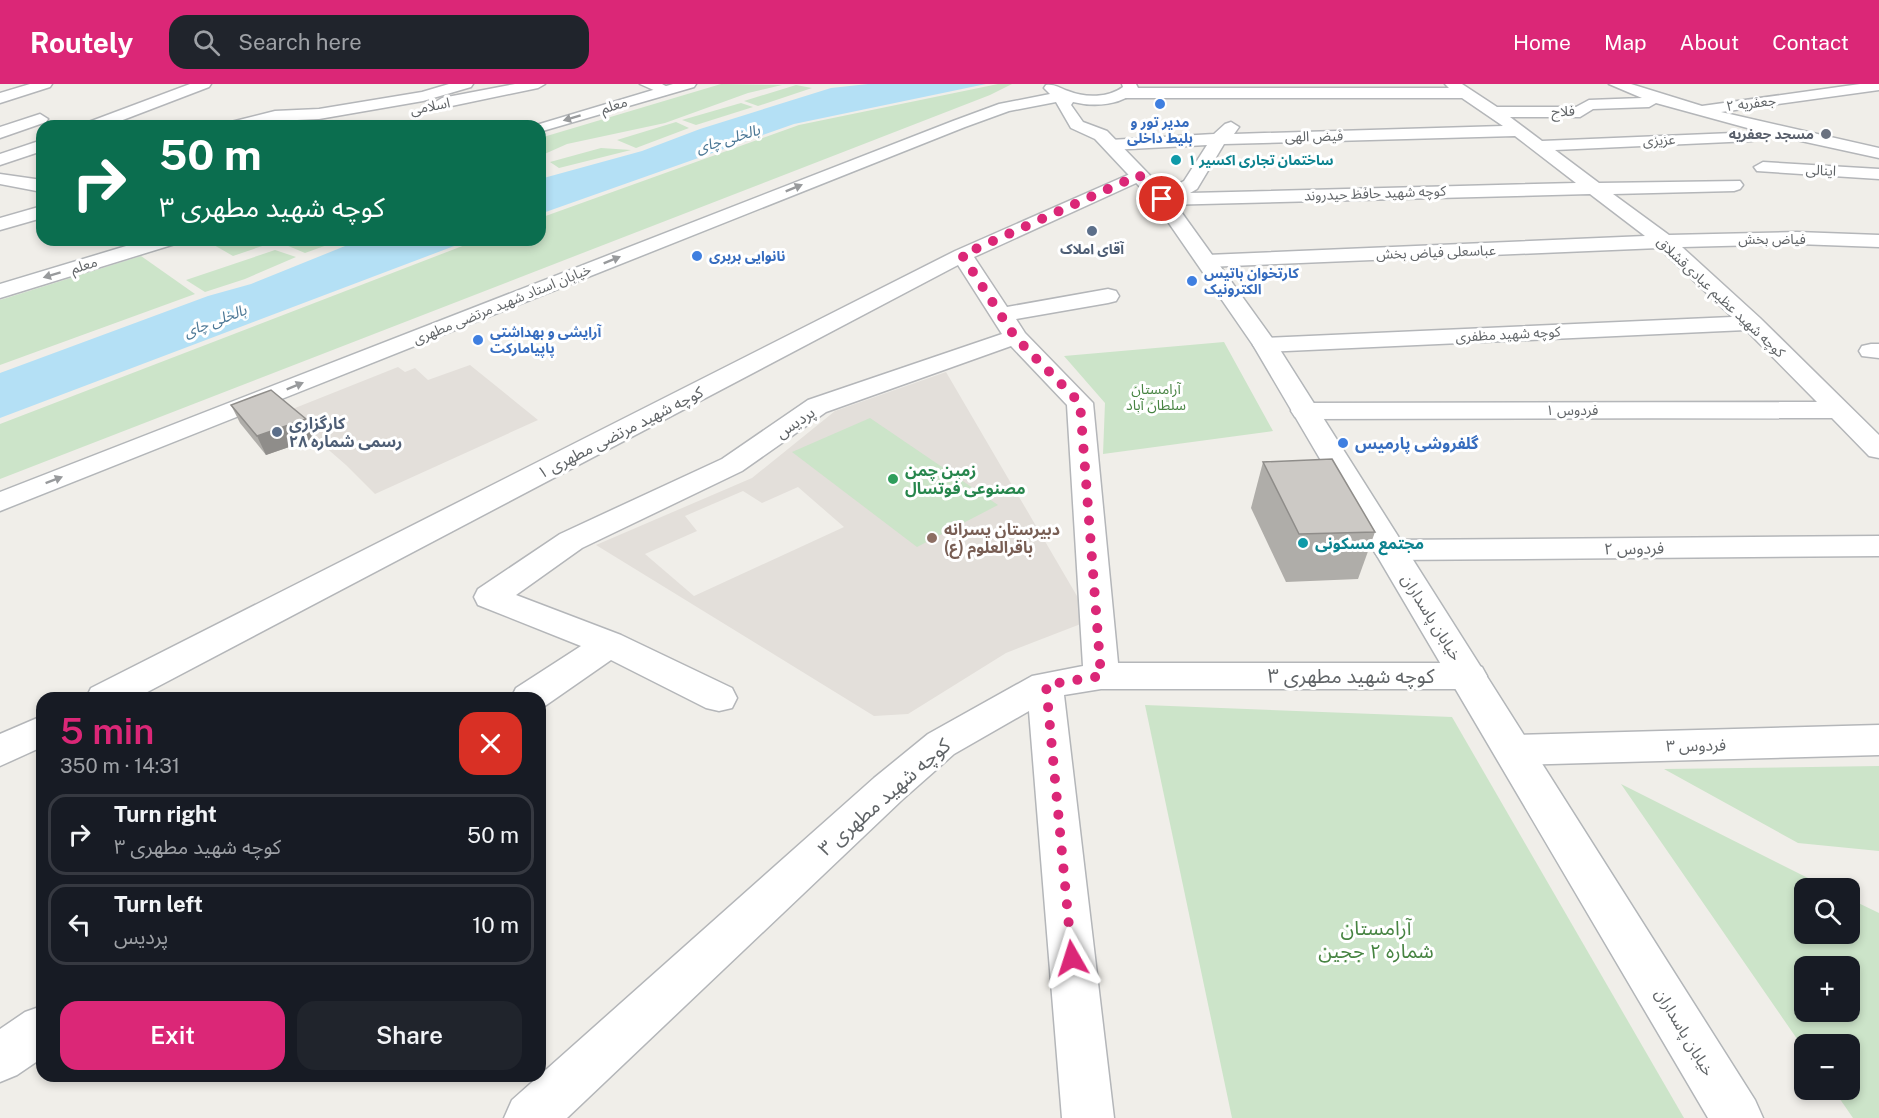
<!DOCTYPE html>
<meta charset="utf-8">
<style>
:root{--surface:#171b24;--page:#20242c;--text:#f1f3f6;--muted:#9ea1a6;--line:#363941;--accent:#db2777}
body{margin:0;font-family:"Public Sans","Noto Sans Arabic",sans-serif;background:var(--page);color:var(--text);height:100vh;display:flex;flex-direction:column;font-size:22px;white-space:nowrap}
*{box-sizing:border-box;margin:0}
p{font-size:20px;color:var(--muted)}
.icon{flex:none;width:33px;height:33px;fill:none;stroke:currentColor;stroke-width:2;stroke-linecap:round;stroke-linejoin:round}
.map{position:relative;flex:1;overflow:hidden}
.panel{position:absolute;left:36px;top:608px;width:510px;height:390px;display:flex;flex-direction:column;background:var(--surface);border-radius:18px;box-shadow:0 3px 9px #0003}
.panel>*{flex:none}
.hud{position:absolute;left:36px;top:36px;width:510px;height:126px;border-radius:18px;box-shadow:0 3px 9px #0003;background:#0b6e4f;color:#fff;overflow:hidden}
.tools{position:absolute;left:1794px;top:794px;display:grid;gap:12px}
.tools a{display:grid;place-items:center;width:66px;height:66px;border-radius:12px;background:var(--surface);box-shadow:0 3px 9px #0003;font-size:30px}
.pin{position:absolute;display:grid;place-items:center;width:51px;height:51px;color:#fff;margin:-26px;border:3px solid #fff;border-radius:50%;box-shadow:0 2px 6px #0007}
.me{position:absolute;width:66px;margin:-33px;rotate:354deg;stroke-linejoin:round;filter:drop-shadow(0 0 4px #0008)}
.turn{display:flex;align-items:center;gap:21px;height:126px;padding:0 24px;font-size:27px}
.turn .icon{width:78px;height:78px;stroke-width:2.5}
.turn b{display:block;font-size:42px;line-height:51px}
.round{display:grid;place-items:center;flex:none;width:63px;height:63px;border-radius:18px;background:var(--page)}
.headline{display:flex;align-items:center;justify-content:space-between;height:102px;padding:0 24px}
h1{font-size:36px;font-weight:600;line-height:45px;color:var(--accent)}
.cta{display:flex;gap:12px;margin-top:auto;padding:12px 24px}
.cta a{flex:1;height:69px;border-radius:18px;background:var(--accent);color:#fff;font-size:24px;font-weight:600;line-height:69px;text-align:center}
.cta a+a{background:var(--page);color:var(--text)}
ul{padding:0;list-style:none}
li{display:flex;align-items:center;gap:18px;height:81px;margin:0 12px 9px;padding:0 12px;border:3px solid var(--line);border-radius:18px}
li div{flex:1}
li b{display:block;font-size:22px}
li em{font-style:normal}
header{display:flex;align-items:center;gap:36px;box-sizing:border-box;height:84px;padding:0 30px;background:var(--accent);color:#fff}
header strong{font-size:28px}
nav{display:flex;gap:33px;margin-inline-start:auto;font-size:21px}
.search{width:420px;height:54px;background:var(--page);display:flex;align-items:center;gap:15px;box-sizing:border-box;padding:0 21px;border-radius:18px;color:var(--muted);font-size:22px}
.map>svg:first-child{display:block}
.education{fill:#e3dfda;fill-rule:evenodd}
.green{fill:#cce4c9;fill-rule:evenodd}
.water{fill:#b4e0f5}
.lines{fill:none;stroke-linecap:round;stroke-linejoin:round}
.minor-casing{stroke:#b4b6b9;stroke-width:3}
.secondary-casing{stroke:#b3b6b9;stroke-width:3}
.minor{fill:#fff;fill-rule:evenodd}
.secondary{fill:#fff;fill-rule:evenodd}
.wall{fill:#afada9}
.shaded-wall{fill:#8f8d8a}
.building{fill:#ccc9c5;stroke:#8f8d8a;stroke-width:1.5}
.oneway{fill:#989a9c}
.route{stroke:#db2777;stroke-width:10;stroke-dasharray:0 18}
.shop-dot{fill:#3f7fe0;stroke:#fff;stroke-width:2}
.worship-dot{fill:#6b7280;stroke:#fff;stroke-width:2}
.culture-dot{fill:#0f9aa8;stroke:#fff;stroke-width:2}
.service-dot{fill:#5c6f8a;stroke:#fff;stroke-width:2}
.leisure-dot{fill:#2e9e5b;stroke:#fff;stroke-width:2}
.education-dot{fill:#8d6e63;stroke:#fff;stroke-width:2}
.labels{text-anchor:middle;stroke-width:6;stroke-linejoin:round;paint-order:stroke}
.far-street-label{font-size:14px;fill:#606467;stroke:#fff}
.far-shop-label{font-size:14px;font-weight:bold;fill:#366cbe;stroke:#fff;text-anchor:start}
.far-worship-label{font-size:14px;font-weight:bold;fill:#5b616d;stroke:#fff;text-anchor:end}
.far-culture-label{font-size:14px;font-weight:bold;fill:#0d838f;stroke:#fff;text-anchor:start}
.far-service-label{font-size:14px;font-weight:bold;fill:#4e5e75;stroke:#fff}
.far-park-label{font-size:14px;fill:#478442;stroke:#fff}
.far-water-label{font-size:15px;font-style:italic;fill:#4b7795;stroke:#fff}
.street-label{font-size:16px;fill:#606467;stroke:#fff}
.service-label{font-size:16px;font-weight:bold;fill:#4e5e75;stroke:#fff;text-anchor:start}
.shop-label{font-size:16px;font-weight:bold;fill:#366cbe;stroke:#fff;text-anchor:start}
.leisure-label{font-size:16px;font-weight:bold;fill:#27864d;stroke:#fff;text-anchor:start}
.education-label{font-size:16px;font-weight:bold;fill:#785e54;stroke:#fff;text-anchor:start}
.culture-label{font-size:16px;font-weight:bold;fill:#0d838f;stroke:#fff;text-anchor:start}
.near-street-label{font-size:20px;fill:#606467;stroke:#fff}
.near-park-label{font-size:20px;fill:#478442;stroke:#fff}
</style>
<header>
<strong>Routely</strong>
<div class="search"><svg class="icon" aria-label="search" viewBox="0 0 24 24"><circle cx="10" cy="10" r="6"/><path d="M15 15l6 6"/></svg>Search here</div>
<nav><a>Home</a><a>Map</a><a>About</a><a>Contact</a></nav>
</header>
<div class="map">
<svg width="1879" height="1034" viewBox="0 0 1879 1034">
<rect width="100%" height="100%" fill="#f0eee9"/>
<g class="education">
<path d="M470 281 538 336 375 410 346 381 285 328 398 283 405 288 415 284 428 296Z"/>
<path d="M946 288 1091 536 1006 569 908 630 874 632 596 461 752 394 835 327ZM798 403 844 443 694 512 645 470 697 447 685 432 743 407 762 419Z"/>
</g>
<g class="green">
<path d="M721 0 782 1 748 9 665 39 567 60 540 72V54Z"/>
<path d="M998 0H1012L990 11 0 395V340L478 156H540V134L799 41Z"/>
<path d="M796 1 812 4 758 22 744 17Z"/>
<path d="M741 19 753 23 696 41 682 36Z"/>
<path d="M676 38 689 44 636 64 617 56Z"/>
<path d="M601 64 631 66 559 84 550 78Z"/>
<path d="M211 156H280L233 172 207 157Z"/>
<path d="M302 156H341L305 169 286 161Z"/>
<path d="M275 166 296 173 245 195 205 208 186 196Z"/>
<path d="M141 172 195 210 0 281V216Z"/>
<path d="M1224 258 1273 347 1103 370 1105 319 1064 272Z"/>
<path d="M870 334 998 421 917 463 792 368Z"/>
<path d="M1145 621 1452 633 1684 1034H1232Z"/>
<path d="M1879 682V767L1798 759 1664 685Z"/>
<path d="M1621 700 1828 804H1804V849H1850V815L1879 829V1034H1853L1833 1005H1850V960H1804V965ZM1804 882H1850V927H1804Z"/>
</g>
<g class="water">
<path d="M868 0H986L794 40 540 130V95L642 67 700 45 831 4Z"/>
<path d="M360 156H470L0 334V289L208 212 251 200Z"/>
</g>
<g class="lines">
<defs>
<g id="minor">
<path d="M30 0H52L50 3 0 19V9Z"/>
<path d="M190 0H211L209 3 107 42H84L86 39Z"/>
<path d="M449 0H473L471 3 423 17 319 35 275 37 253 42H225L227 39 275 27 319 25 422 8Z"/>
<path d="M515 0H545L538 4 442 24 434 19 442 14Z"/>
<path d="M640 0H662L673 6 665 11Z"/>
<path d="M1445 0H1462L1497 23H1576L1589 16 1642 14 1609 0H1631L1702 22 1860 0H1879V6L1721 28 1879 64V74L1773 51 1656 19 1649 23 1593 25 1580 33H1510L1542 57 1757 48 1759 52 1757 56 1751 57 1555 66 1599 99 1740 97 1743 101 1740 105 1734 107 1613 110 1669 151 1797 148 1879 151V163L1797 160 1682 163 1760 234 1879 351V374L1869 372 1832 334 1304 335 1295 333 1291 327 1295 321 1304 319 1817 318 1746 246 1265 268 1257 266 1253 261 1257 256 1265 254 1732 233 1659 164 1207 183 1200 181 1196 177 1200 173 1207 171 1645 152 1590 110 1162 121 1155 119 1153 115 1155 111 1184 97 1207 61 1110 66 1102 61 1110 56 1214 50 1225 40 1231 38 1239 43 1234 50 1503 42 1462 14H1126L1118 9 1126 4H1449ZM1515 52 1576 99 1190 109 1197 105 1224 60Z"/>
<path d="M40 30 48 35 46 38 0 54V43Z"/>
<path d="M42 56V67L0 81V70Z"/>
<path d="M1763 78 1879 85V95L1757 87 1754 83Z"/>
<path d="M1139 86 1148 91 1145 95 974 173 1007 223 1108 205 1116 207 1119 212 1116 217 1108 219 1016 235 1025 249 1093 319 1118 579H1469L1482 583 1487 592 1482 601 1469 605H1101L1064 611 1114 1034H1062L1029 627 954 670 902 716 567 1034H504L512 1016 874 694 928 650 1032 592 1083 582 1067 321 1011 262 826 328 742 387 582 464 516 511 621 551 732 604 737 614 732 624 719 627 706 624 611 576 542 624 540 614H511L516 604 581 562 478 521 474 513 478 505 560 450 722 375 808 316 1002 250 958 181 136 614H86L91 604 955 167Z"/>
<path d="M0 90 42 96V108L0 100Z"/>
<path d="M42 122V134L0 146V134Z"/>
<path d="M1871 260H1879V274L1862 272 1859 267 1862 262Z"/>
<path d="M1879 452V472L1389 476 1378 473 1373 466 1378 459 1389 456Z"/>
<path d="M42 632V663L0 682V650Z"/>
<path d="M1879 641V671L1513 681 1499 676 1494 666 1499 656 1513 651Z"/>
<path d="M42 922V974L17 991 0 998V945L25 928Z"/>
</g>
<g id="secondary">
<path d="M673 0H696L694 3 546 46 540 48V42H533Z"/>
<path d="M1122 0H1136L1138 4C1124 22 1094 23 1073 18L1071 21 1083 38 1107 47 1169 111 1277 261 1755 1016 1763 1034H1708L1253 261 1155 119 1095 55 1071 44 1056 18 1009 27 965 43 0 427V408L953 37 999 20 1050 10 1044 4 1046 1C1055 0 1059 4 1068 7 1085 14 1108 14 1123 3Z"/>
<path d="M146 156H178L175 160 0 214V200Z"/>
</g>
</defs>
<use href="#minor" class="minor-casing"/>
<use href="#secondary" class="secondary-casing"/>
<use href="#minor" class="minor"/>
<use href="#secondary" class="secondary"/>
</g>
<g class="wall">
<path d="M231 321 315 354 266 371 240 339Z"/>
<path d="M1263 378 1375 448 1358 495 1286 498 1251 424Z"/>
</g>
<path class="shaded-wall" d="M306 335 315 354 266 371 257 352Z"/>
<g class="building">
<path d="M271 306 306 335 257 352 231 321Z"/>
<path d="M1332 375 1375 448 1299 450 1263 378Z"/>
</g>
<defs><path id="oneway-solid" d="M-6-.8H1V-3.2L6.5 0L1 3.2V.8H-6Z" transform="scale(1.5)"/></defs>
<g class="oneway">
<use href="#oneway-solid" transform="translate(572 34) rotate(163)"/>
<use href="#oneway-solid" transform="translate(794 104) rotate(-22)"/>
<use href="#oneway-solid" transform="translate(612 176) rotate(-22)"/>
<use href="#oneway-solid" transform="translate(52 191) rotate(163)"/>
<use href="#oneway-solid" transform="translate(295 302) rotate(-22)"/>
<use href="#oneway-solid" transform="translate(54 396) rotate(-21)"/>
</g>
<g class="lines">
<path class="route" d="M1072 874 1046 601 1101 592 1080 319 1015 253 962 171 1139 91 1162 115"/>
</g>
<g class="shop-dot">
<circle cx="1160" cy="20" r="6"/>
<circle cx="697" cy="172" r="6"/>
<circle cx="1192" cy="197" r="6"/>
<circle cx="478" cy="256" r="6"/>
<circle cx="1343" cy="359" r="6"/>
</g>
<circle class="worship-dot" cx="1826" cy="50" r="6"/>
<g class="culture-dot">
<circle cx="1176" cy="76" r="6"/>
<circle cx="1303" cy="459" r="6"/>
</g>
<g class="service-dot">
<circle cx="1092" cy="147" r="6"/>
<circle cx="277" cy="348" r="6"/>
</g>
<circle class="leisure-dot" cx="893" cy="395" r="6"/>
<circle class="education-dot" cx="932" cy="454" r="6"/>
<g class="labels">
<g class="far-street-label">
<text transform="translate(1751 19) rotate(-7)" y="5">جعفریه ۲</text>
<text transform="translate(614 21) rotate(-17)" y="5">معلم</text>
<text transform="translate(430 22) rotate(-11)" y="5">اسلامی</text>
<text transform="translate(1563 27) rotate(-2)" y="5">فلاح</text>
<text transform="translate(1314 52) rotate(-1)" y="5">فیض الهی</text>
<text transform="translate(1659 56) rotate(-3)" y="5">عزیزی</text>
<text transform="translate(1821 86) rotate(3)" y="5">اینالی</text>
<text transform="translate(1375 109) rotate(-2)" y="5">کوچه شهید حافظ حیدروند</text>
<text x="1772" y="160">فیاض بخش</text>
<text transform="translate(1436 168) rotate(-2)" y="5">عباسعلی فیاض بخش</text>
<text transform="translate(84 181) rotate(-17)" y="5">معلم</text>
<text transform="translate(1721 213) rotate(43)" y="5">کوچه شهید عظیم عبادی‌قشلاق</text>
<text transform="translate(502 220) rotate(-22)" y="5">خیابان استاد شهید مرتضی مطهری</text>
<text transform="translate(1508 250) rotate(-3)" y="5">کوچه شهید مظفری</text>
<text x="1572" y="331">فردوس ۱</text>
</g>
<g class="far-shop-label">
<text x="1160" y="43" text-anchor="middle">مدیر تور و<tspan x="1160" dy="16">بلیط داخلى</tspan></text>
<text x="709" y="177">نانوایی بربری</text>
<text x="1204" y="194">کارتخوان باتیس<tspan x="1204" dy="16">الکترونیک</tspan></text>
<text x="490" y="253">آرایشی و بهداشتی<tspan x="490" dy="16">پاپیامارکت</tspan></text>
</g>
<g class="far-worship-label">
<text x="1814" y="55">مسجد جعفریه</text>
</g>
<g class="far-culture-label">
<text x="1188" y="81">ساختمان تجاری اکسیر ۱</text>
</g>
<g class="far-service-label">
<text x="1092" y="170">آقای املاک</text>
</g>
<g class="far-park-label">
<text x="1156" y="310">آرامستان<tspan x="1156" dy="16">سلطان آباد</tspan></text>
</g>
<g class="far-water-label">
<text transform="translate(728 55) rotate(-17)" y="5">بالخلی چای</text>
<text transform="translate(215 237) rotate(-21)" y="5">بالخلی چای</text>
</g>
<g class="street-label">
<text transform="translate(795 338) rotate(-34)" y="6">پردیس</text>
<text transform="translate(620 348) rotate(-27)" y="6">کوچه شهید مرتضی مطهری ۱</text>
<text transform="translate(1634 464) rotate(-1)" y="6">فردوس ۲</text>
<text transform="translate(1432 533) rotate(58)" y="6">خیابان پاسداران</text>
<text transform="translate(1696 661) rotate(-1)" y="6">فردوس ۳</text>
<text transform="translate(1685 948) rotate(59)" y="6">خیابان پاسداران</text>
</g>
<g class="service-label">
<text x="289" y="345">کارگزاری<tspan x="289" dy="18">رسمی شماره ۲۸</tspan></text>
</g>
<g class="shop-label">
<text x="1355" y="365">گلفروشی پارمیس</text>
</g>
<g class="leisure-label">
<text x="905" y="392">زمین چمن<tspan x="905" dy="18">مصنوعی فوتسال</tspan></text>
</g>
<g class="education-label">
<text x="944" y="451">دبیرستان پسرانه<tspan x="944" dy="18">باقرالعلوم (ع)</tspan></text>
</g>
<g class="culture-label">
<text x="1315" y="465">مجتمع مسکونی</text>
</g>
<g class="near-street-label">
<text x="1351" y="599">کوچه شهید مطهری ۳</text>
<text transform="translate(884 713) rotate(-41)" y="7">کوچه شهید مطهری ۳</text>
</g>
<g class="near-park-label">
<text x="1376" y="851">آرامستان<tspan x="1376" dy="23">شماره ۲ ججین</tspan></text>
</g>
</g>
</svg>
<div class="tools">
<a><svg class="icon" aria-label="search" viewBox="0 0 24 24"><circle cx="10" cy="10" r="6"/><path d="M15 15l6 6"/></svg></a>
<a>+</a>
<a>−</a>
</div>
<div class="pin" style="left:1162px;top:115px;background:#d93025"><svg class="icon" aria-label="arrive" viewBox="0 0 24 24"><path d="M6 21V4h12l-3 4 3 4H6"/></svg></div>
<svg class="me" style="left:1072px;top:874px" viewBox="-20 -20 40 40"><path d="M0-17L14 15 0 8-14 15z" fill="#db2777" stroke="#fff" stroke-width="4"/></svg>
<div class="hud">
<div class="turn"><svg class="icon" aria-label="right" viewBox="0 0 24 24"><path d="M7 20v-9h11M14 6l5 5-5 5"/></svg><div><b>50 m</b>کوچه شهید مطهری ۳</div></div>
</div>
<section class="panel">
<div class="headline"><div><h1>5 min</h1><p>350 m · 14:31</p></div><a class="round" style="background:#d93025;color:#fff"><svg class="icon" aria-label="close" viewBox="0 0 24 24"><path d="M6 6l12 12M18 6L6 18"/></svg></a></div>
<ul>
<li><svg class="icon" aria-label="right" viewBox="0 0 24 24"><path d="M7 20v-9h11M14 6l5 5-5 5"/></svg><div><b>Turn right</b><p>کوچه شهید مطهری ۳</p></div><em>50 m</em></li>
<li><svg class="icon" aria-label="left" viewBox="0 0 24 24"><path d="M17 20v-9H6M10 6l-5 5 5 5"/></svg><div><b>Turn left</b><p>پردیس</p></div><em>10 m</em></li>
</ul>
<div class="cta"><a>Exit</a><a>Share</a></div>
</section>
</div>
